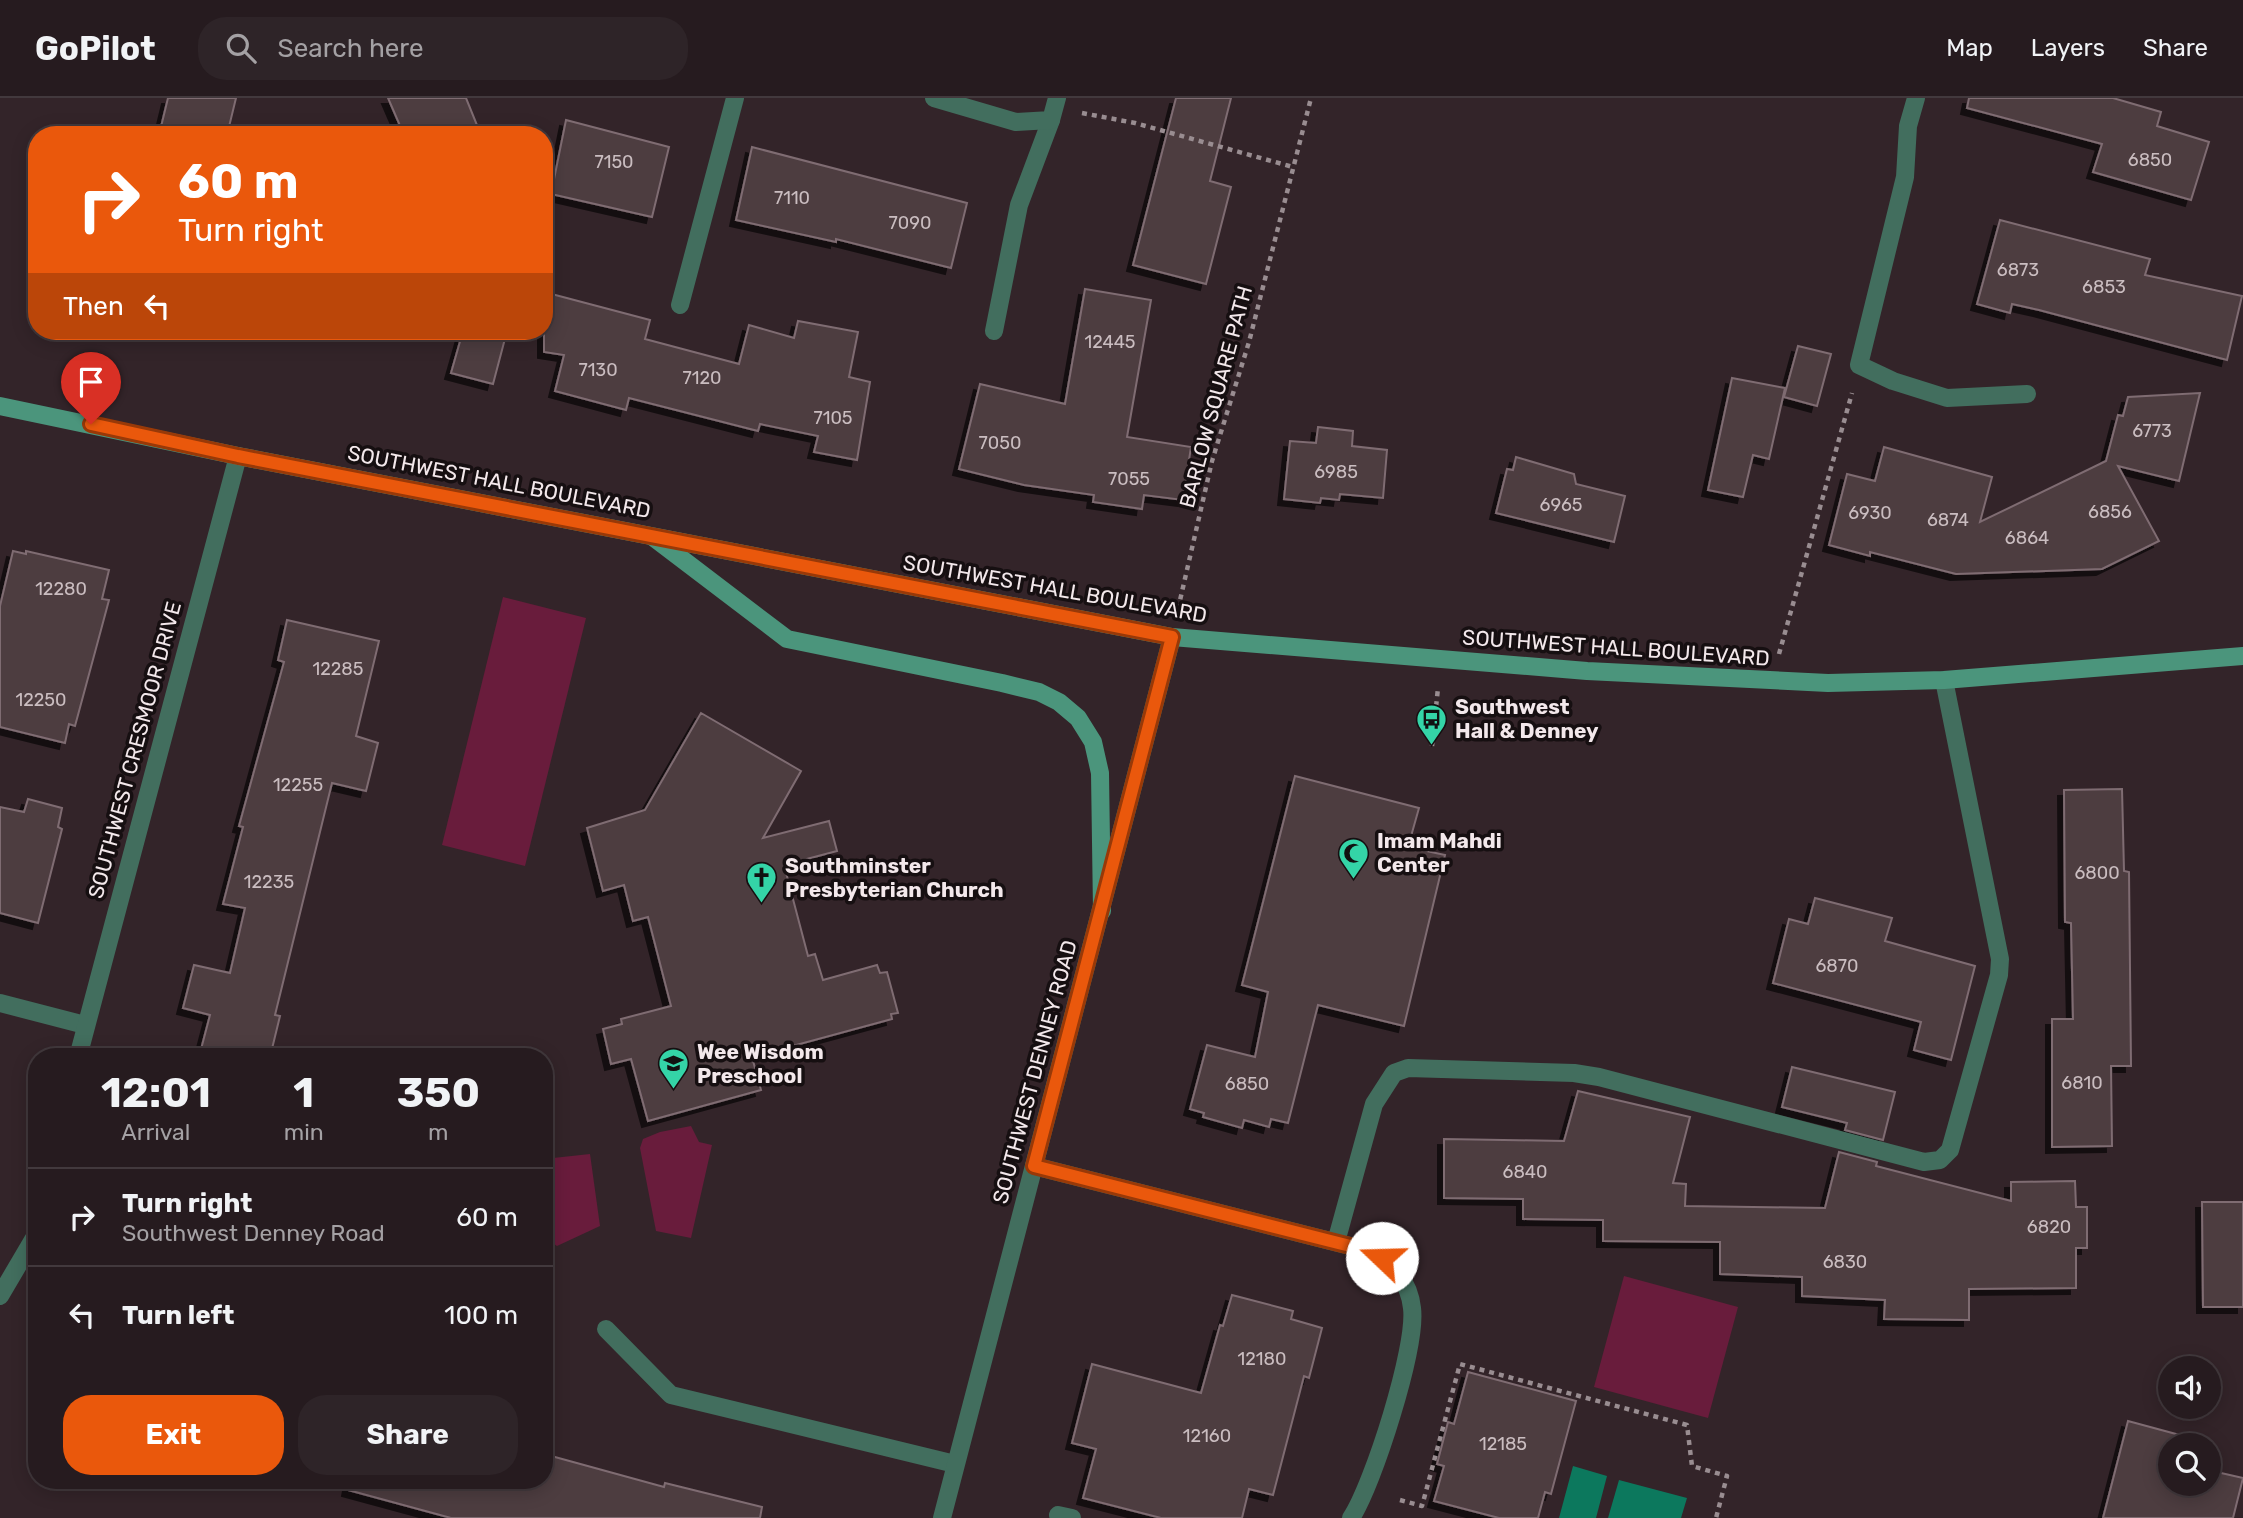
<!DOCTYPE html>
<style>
:root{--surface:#261b1f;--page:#2e2428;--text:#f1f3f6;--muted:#a4a1a4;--line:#42393d;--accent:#ea580c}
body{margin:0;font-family:Rubik,sans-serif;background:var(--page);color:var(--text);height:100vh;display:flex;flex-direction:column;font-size:26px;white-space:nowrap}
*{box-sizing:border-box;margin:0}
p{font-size:23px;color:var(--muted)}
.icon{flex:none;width:38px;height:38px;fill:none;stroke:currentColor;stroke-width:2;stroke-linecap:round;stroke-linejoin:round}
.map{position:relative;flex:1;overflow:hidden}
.details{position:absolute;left:28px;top:950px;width:525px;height:441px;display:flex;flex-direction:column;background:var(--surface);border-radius:28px;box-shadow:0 4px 18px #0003,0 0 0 2px var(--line)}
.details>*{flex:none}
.hud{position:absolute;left:28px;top:28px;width:525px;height:214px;border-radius:28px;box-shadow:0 4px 18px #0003,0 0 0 2px var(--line);background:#ea580c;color:#fff;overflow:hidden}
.buttons{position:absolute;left:2158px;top:1258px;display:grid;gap:14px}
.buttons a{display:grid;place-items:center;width:63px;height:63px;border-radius:50%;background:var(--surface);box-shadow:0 4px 18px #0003,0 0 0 2px var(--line);font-size:35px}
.pin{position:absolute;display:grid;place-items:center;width:60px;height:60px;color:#fff;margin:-72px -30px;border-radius:50% 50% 50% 0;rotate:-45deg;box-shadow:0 0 7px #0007}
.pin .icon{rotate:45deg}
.me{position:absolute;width:77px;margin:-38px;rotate:291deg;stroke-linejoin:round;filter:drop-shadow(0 0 5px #0008)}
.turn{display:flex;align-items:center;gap:24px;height:147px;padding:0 35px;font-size:32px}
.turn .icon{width:91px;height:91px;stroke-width:2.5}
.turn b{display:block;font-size:49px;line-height:60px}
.then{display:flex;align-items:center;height:66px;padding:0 35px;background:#0003;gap:14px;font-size:26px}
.eta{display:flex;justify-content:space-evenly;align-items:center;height:119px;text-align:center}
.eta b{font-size:42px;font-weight:700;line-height:49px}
.action{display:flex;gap:14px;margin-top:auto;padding:14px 35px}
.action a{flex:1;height:80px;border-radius:28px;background:var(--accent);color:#fff;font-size:28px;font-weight:700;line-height:80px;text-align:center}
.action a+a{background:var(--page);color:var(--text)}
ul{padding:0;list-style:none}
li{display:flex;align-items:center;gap:21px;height:98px;padding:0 35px;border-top:2px solid var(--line)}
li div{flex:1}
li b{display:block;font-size:26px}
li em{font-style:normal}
header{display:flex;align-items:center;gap:42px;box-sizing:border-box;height:98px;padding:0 35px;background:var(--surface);border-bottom:2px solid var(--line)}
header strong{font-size:33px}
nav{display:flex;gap:38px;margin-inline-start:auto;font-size:24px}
.search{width:490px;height:63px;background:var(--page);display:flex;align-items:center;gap:18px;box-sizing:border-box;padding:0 24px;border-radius:28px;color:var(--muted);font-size:26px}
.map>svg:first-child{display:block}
.green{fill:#691c3c}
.water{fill:#0c785d}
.building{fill:#4d3c41;stroke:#7f6c72;stroke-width:2;filter:url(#shadow)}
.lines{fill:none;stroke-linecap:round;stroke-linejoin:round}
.path{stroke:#998d91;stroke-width:4.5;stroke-dasharray:5 5;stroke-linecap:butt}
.service{stroke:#426e5e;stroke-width:18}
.minor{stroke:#426e5e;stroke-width:18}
.tertiary{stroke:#426e5e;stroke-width:18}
.secondary{stroke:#4b957c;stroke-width:18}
.route-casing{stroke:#983908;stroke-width:18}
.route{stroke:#ea580c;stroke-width:12}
.labels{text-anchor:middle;stroke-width:7;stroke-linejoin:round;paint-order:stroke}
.number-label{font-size:18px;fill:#cabdc0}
.street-label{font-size:21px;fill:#f3e8eb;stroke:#160f11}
.poi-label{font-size:21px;font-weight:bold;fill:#f3e8eb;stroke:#160f11;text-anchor:start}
</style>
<header>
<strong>GoPilot</strong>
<div class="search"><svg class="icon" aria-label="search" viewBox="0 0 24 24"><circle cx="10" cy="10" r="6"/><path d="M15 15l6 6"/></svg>Search here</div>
<nav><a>Map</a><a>Layers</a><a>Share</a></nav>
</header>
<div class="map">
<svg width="2243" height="1420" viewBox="0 0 2243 1420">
<defs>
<filter id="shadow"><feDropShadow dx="-6" dy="6" stdDeviation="0" flood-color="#0009"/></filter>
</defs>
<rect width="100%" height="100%" fill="#332429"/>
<g class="green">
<path d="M503 499 586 520 525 768 442 747Z"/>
<path d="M691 1028 699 1044 712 1047 691 1140 656 1133 640 1050 643 1041 660 1034Z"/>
<path d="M590 1056 600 1128 557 1148 544 1139V1061Z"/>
<path d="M1624 1178 1738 1209 1708 1320 1594 1289Z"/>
</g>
<g class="water">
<path d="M1573 1368 1607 1378 1596 1420H1559Z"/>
<path d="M1619 1382 1687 1400 1681 1420H1608Z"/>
</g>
<g class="building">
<path d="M168 0H236L227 37H159Z"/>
<path d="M388 0H466L481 37H404Z"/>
<path d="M1176 0H1231L1210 83 1231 89 1206 186 1133 167Z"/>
<path d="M1969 0H2113L2161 14 2157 28 2209 44 2191 102 2093 74 2102 46 1967 10Z"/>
<path d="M566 22 669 49 652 119 551 96Z"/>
<path d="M752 49 967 105 951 170 836 141V144L736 122Z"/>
<path d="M2000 122 2150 161 2145 177 2242 198 2227 262 2039 212 2012 206 2010 215 1977 206Z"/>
<path d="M1085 191 1151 202 1127 339 1191 349 1183 402 1144 397 1142 411 1093 404 1094 397 1024 387 959 371 980 286 1065 306Z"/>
<path d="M544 194 650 222 645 241 739 266 749 227 794 240 798 223 858 234 849 279 870 284 857 362 814 354 818 338 760 326 758 333 629 300 626 312 555 293 564 257 544 254Z"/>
<path d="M463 233H507L493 286 451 275Z"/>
<path d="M1798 248 1831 256 1817 308 1784 299Z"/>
<path d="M1732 280 1785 290 1769 361 1753 357 1743 399 1708 392Z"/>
<path d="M2200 295 2179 383 2118 368 2159 443 2102 471 1956 476 1870 454V458L1829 447 1847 376 1875 383 1884 349 1992 379 1980 424 2106 363 2118 317 2123 318 2128 299Z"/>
<path d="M1318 329 1353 333 1352 348 1387 352 1383 400 1340 396 1339 402 1321 400 1320 405 1284 401 1290 343 1316 345Z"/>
<path d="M1516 359 1574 376 1576 386 1625 398 1614 444 1496 415 1507 371 1513 372Z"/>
<path d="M13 453 26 456V453L109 472 102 501 109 502 98 543 75 628 69 626 65 645 0 629V508Z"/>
<path d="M287 522 379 543 356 638 378 645 366 693 332 685 275 917 280 918 270 959H199L210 917 183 910 194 867 230 875 245 810 223 806 243 729 239 728 284 564 278 562Z"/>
<path d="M701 615 801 673 763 740 829 723 837 753 784 767 808 858 815 856 823 882 877 867 880 875 887 874 898 915 891 916 892 921 752 959 761 992 648 1023 631 961 611 966 603 931 622 926 621 921 671 908 648 819 633 823 624 787 603 793 587 730 645 712Z"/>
<path d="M1295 678 1419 710 1408 749 1445 757 1404 928 1318 907 1288 1025 1271 1021 1269 1029 1244 1022 1242 1030 1203 1019 1204 1015 1190 1011 1207 947 1255 959 1268 894 1242 887Z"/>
<path d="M2122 691 2124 773 2129 774 2131 968H2111L2112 1048 2052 1049V921H2073L2071 825 2065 824 2064 692Z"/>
<path d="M28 701 62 710 58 729 62 731 38 825 0 815V709L24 714Z"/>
<path d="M1815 800 1892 820 1885 843 1975 868 1951 962 1914 952 1921 924 1773 885 1789 821 1808 826Z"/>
<path d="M1792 969 1895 994 1883 1042 1845 1032 1847 1025 1782 1009Z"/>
<path d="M1578 993 1690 1019 1673 1085 1686 1086 1685 1108 1825 1110 1839 1054 1877 1064 1876 1068 2011 1103V1084L2075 1083 2076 1109H2087V1150H2076V1190L1969 1191V1222L1884 1221 1885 1202 1802 1198V1179L1720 1176V1144L1603 1143V1122L1523 1121V1101L1444 1100V1041L1564 1043Z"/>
<path d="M2202 1104H2243V1209H2203Z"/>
<path d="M1232 1197 1293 1213 1291 1221 1322 1230 1309 1280 1304 1278 1273 1397 1249 1391 1242 1420H1161L1083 1400 1096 1351 1072 1345 1092 1266 1201 1295 1220 1227 1223 1228Z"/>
<path d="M1468 1274 1576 1303 1551 1396 1545 1394 1538 1420H1499L1434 1403 1444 1368 1437 1366 1448 1324 1454 1326Z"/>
<path d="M2128 1323 2213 1346 2208 1364V1348H2170V1386H2208V1372L2243 1380 2233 1420H2103Z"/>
<path d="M544 1356 664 1389 665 1385 762 1409 760 1420H451L348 1392 350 1382H544Z"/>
</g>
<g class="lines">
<g class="path">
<path d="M1082 15 1135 25 1293 69"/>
<path d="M1178 511 1212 363 1249 244 1311 0"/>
<path d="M1779 556 1852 295"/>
<path d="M1432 648 1438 590"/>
<path d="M1400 1402 1422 1408 1460 1266 1687 1327 1692 1368 1727 1378 1716 1420"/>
</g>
<g class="service">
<path d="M680 207 735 0"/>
<path d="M994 233 1019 107 1051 22"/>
<path d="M1336 1144 1374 1006 1394 975 1408 970 1574 975 1599 979 1924 1064 1940 1062 1950 1052 1999 877 2000 861 1944 582"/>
<path d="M1058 1417 1072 1420"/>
</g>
<g class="minor">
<path d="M934 0 1016 24 1051 22 1057 0"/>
<path d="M1916 0 1908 28 1905 79 1859 267 1893 283 1947 300 2027 296"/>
<path d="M0 905 85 927"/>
<path d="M78 959 238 358"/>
<path d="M1034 1068 1370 1153C1392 1166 1409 1182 1412 1210 1417 1249 1373 1387 1351 1420"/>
<path d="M0 1198 37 1135"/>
<path d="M606 1231 671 1297 955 1366"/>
</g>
<path class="tertiary" d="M942 1420 1172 539"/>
<g class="secondary">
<path d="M0 308 238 358 1172 539 1587 573 1828 585 1944 582 2243 558"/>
<path d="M653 439 787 541 1002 585 1039 594 1059 604 1078 620 1093 644 1100 675 1102 813"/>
</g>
</g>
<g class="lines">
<defs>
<path id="route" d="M91 326 238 358 1172 539 1034 1068 1370 1153 1382 1160"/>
</defs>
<use href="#route" class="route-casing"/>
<use href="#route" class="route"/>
</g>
<defs>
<symbol id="bus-pin" viewBox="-11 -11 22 30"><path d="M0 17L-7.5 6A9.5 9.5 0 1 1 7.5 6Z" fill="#34d4a7" stroke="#160f11"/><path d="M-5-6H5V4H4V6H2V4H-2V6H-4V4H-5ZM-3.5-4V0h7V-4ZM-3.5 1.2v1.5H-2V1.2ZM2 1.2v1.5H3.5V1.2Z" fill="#111"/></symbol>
<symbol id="mosque-pin" viewBox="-11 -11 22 30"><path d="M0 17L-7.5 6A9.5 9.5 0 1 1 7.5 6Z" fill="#34d4a7" stroke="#160f11"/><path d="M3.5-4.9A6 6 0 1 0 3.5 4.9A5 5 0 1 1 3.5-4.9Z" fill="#111"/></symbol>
<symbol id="church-pin" viewBox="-11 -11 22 30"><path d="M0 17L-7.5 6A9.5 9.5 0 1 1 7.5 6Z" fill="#34d4a7" stroke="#160f11"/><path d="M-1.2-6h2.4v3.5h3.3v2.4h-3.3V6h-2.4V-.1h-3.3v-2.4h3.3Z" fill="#111"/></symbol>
<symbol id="school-pin" viewBox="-11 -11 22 30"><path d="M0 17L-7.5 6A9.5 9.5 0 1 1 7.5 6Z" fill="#34d4a7" stroke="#160f11"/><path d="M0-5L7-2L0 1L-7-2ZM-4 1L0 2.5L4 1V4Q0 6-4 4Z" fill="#111"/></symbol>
</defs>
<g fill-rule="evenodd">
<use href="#bus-pin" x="1414" y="604" width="35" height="47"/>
<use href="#mosque-pin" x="1336" y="738" width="35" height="47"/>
<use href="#church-pin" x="744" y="762" width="35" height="47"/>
<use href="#school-pin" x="656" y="948" width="35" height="47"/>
</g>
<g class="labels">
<g class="number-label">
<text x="2150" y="68">6850</text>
<text x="614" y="70">7150</text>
<text x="792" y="106">7110</text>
<text x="910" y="131">7090</text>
<text x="2018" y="178">6873</text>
<text x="2104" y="195">6853</text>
<text x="1110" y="250">12445</text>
<text x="598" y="278">7130</text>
<text x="702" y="286">7120</text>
<text x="833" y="326">7105</text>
<text x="2152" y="339">6773</text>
<text x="1000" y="351">7050</text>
<text x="1336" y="380">6985</text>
<text x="1129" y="387">7055</text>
<text x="1561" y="413">6965</text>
<text x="2110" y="420">6856</text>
<text x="1870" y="421">6930</text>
<text x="1948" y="428">6874</text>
<text x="2027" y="446">6864</text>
<text x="61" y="497">12280</text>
<text x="338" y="577">12285</text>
<text x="41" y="608">12250</text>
<text x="298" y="693">12255</text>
<text x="2097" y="781">6800</text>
<text x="269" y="790">12235</text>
<text x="1837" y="874">6870</text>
<text x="2082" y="991">6810</text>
<text x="1247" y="992">6850</text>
<text x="1525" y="1080">6840</text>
<text x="2049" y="1135">6820</text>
<text x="1845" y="1170">6830</text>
<text x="1262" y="1267">12180</text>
<text x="1207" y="1344">12160</text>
<text x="1503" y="1352">12185</text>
</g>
<g class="street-label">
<text transform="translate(1216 299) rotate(-75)" y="7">BARLOW SQUARE PATH</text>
<text transform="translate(499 384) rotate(11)" y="7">SOUTHWEST HALL BOULEVARD</text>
<text transform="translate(1055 491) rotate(10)" y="7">SOUTHWEST HALL BOULEVARD</text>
<text transform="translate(1616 550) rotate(4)" y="7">SOUTHWEST HALL BOULEVARD</text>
<text transform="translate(135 652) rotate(-75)" y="7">SOUTHWEST CRESMOOR DRIVE</text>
<text transform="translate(1035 974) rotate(-75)" y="7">SOUTHWEST DENNEY ROAD</text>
</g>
<g class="poi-label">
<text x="1455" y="616">Southwest<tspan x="1455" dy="24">Hall &amp; Denney</tspan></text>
<text x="1377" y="750">Imam Mahdi<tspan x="1377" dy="24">Center</tspan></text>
<text x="785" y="775">Southminster<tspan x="785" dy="24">Presbyterian Church</tspan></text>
<text x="697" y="961">Wee Wisdom<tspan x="697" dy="24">Preschool</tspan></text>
</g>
</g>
</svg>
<div class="buttons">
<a><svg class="icon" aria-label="sound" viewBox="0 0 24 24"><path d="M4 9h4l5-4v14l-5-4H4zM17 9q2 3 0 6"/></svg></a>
<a><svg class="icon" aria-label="search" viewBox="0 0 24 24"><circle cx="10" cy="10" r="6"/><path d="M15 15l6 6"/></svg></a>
</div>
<div class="pin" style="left:91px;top:326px;background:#d93025"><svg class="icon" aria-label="arrive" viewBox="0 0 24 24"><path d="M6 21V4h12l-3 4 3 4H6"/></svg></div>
<svg class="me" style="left:1382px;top:1160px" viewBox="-20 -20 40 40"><circle r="19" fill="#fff"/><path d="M0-13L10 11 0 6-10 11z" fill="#ea580c"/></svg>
<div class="hud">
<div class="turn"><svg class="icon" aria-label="right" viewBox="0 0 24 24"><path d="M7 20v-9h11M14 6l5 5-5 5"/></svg><div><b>60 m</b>Turn right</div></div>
<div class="then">Then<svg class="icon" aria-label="left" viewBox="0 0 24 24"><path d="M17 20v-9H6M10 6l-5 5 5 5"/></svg></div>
</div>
<section class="details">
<div class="eta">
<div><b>12:01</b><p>Arrival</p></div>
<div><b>1</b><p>min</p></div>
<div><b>350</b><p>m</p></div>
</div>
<ul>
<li><svg class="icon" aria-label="right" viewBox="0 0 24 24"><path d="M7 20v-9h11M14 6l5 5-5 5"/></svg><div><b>Turn right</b><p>Southwest Denney Road</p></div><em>60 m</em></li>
<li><svg class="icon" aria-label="left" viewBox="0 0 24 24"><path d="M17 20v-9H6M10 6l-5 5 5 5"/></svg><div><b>Turn left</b></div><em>100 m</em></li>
</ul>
<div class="action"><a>Exit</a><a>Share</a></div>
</section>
</div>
